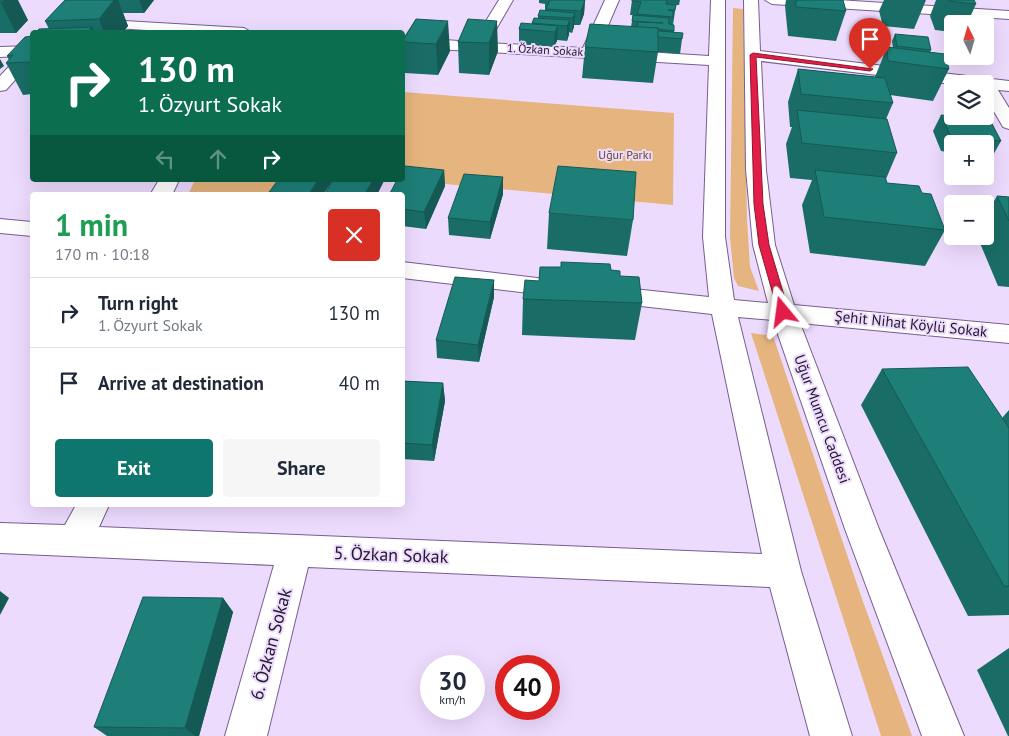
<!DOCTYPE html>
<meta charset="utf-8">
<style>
:root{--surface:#fff;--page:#f6f6f7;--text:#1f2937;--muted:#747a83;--line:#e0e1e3;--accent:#0f766e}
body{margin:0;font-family:"PT Sans",sans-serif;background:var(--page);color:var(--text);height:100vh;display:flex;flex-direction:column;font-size:19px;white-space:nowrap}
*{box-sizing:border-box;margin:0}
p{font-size:16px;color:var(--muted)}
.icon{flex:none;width:28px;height:28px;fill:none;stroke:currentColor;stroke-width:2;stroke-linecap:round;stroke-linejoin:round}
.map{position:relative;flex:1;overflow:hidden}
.sheet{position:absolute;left:30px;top:192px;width:375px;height:315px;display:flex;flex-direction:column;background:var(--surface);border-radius:5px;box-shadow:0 5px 20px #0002}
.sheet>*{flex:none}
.top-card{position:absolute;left:30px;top:30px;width:375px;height:152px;border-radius:5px;box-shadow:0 5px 20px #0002;background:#0b6e4f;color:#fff;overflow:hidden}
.needle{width:32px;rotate:355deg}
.fabs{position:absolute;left:944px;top:15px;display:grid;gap:10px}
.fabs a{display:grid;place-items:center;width:50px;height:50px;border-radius:5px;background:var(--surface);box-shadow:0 5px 20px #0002;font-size:25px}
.speed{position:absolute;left:420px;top:655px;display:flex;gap:10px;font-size:25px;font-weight:700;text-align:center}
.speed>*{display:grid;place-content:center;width:65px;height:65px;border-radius:50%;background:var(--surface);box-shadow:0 5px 20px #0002;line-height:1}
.speed small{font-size:12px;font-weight:400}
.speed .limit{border:8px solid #d22;background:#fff;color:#111}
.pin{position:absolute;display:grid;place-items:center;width:42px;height:42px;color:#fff;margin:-51px -21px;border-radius:50% 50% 50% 0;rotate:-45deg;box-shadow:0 0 5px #0007}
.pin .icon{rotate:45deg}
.me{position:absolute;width:55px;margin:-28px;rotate:344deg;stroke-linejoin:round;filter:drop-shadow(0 0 4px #0008)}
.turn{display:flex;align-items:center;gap:18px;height:105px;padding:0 25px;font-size:22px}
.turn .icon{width:65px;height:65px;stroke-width:2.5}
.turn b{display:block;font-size:35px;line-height:42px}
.lanes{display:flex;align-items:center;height:48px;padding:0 25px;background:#0003;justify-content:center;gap:25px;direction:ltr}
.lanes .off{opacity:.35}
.round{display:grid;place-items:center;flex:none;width:52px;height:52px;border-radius:5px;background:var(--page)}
.headline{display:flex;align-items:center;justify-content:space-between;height:85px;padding:0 25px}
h1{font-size:30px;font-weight:600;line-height:38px;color:#1e9e55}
.action{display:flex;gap:10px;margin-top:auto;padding:10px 25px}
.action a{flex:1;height:58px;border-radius:5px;background:var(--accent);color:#fff;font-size:20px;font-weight:600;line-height:58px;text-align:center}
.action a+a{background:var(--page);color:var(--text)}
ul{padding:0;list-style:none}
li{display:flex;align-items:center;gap:15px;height:70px;padding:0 25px;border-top:1px solid var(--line)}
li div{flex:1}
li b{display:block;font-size:19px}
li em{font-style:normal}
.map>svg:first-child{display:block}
.green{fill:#e6b47e}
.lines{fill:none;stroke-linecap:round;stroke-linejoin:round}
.minor-casing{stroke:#785d90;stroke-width:2}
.minor{fill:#fff;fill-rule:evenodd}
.wall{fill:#1a6d67}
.shaded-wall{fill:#155954}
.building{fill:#1e7f78;stroke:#155954}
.route{fill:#e11d48;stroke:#92132f}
.labels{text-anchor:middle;stroke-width:4;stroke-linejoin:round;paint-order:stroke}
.far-street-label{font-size:12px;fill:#24182e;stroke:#eddbfe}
.far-park-label{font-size:12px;fill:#684925;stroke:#eddbfe}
.street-label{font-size:15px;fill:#24182e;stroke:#eddbfe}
.near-street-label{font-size:18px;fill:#24182e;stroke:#eddbfe}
</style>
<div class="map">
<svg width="1009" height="736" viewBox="0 0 1009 736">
<rect width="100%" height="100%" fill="#eddbfe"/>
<g class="green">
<path d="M733 8 743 9 747 219 750 267 759 291 738 286 734 278 730 237Z"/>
<path d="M403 92 674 113 673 205 402 180Z"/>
<path d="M195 180H287L275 195H188Z"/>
<path d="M751 333 773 336 861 596 912 736H881Z"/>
</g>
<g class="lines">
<defs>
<g id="minor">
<path d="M499 0H513L488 43 583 48 605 0H619L598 49 709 56 711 0H725V237L734 300 768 303 753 245 746 170 744 0H758L760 51 1009 81V91L998 90 1009 108V129L1003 127 985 96V84H952L761 61 766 170 775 245 794 305 1009 325V343L800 323 879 529 964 736H922L845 529 773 320 738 317 801 571 852 736H810L770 587 308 567 267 736H225L274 565 0 553V523L65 525 76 505H109L99 527 762 554 712 314 605 302 596 300 593 294 596 288 605 286 709 297 703 237 709 65 402 47V37L473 42Z"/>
<path d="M765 0H838L1009 11V19L772 4Z"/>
<path d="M90 19 244 28 251 32H177L85 26 83 23 85 20Z"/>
<path d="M32 46V61L6 90 0 91V76L19 56 0 57V47Z"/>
<path d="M159 180H179L172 195H150Z"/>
<path d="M0 219 32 222V236L0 233Z"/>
<path d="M402 262 562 281 571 283 574 289 571 295 562 297 402 278Z"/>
</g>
</defs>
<use href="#minor" class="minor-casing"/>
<use href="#minor" class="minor"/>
</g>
<g class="wall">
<path d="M0 0 28 20 16 33H0Z"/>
<path d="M65 0H154L144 13H123L128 26 123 32H36L49 29 45 21Z"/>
<path d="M539 0H585L584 14 580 25H574L572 33 569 32 567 41 557 40 554 47 519 44V29L532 24V23L538 18V16L546 11 545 10V4L539 3Z"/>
<path d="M632 0H680L679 5H673H676L673 25H674V32L682 39 680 54 658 52 653 83 582 78 585 47 631 27 633 15H630Z"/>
<path d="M786 0H843L846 11 836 41 788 36 785 6Z"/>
<path d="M884 0H926L914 29 883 26 879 11Z"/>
<path d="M936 0H974L976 4 967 24H952V32L935 30 930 16Z"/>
<path d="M416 19 450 51 438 75 405 73 402 48V40Z"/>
<path d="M468 19 498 51 489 75 459 73 458 42Z"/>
<path d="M895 34 931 50 930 52 949 69 933 101 890 95 893 103 886 119 897 153 886 179 887 183 922 193 945 230 925 266 810 253 802 205 812 180 790 178 786 144 792 127H790L788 102 798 69 875 77 887 47 893 48 892 41Z"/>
<path d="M32 36V94L23 95 6 63 9 60 7 56Z"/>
<path d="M941 115 1001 141 992 157 985 156V144H952V153L941 151 933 131Z"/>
<path d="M444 170 445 186 426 229 402 226V195Z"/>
<path d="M503 177V194L490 239 449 235 448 218Z"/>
<path d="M997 196 1009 197V287L998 286 977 236H985V216Z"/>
<path d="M549 213 633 220 627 256 547 249Z"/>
<path d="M611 270 620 276 642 303 635 340 522 335 523 299 539 281Z"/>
<path d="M494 297 479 362 437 358 436 340Z"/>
<path d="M882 369 1002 418 1009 410V615L968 616 861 405Z"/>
<path d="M402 381 443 383 445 401 434 461 402 459Z"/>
<path d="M223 598 233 612 199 736H107L94 727Z"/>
<path d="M1009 648V736H1008L977 670Z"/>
</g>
<g class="shaded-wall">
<path d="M4 0H18L28 20 16 33 1 3Z"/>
<path d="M114 0H118L128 26 123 32H104L99 19Z"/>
<path d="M139 0H154L144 13Z"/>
<path d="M585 0 584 14 580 25 581 11Z"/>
<path d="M575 13 574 27 572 33 573 18Z"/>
<path d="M570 20 569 35 567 41V26Z"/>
<path d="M448 21 450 51 438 75 436 44Z"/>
<path d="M497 21 498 51 489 75V43Z"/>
<path d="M558 26 557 41 554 47 555 32Z"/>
<path d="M92 27 94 32H88Z"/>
<path d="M0 59 4 66 0 69Z"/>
<path d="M444 170 445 186 426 229 424 212Z"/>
<path d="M503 177V194L490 239V222Z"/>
<path d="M318 180H333L323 195H308Z"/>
<path d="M373 180H384V181L377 195H364Z"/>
<path d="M494 280V297L479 362 478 345Z"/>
<path d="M443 383 445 401 434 461 432 445Z"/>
<path d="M0 591 9 598 0 615Z"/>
<path d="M223 598 233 612 199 736H195L185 728Z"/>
</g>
<g class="building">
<path d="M0 0H4L0 3Z"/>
<path d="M65 0H114L99 19 45 21Z"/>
<path d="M550 0H585L581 11 546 9Z"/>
<path d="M632 0H667L666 4 676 5 675 10H668L673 11V17L637 14 641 2 632 1Z"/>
<path d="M796 0H843L846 11 796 7Z"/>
<path d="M948 0H974L976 4 948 1Z"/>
<path d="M540 10 575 13 573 18 538 16Z"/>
<path d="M633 15 669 18V24L674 25V31L658 29V28L637 27 638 22 663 23 632 21Z"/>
<path d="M534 18 570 20 567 26 532 23Z"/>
<path d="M416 19 448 21 436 44 402 42Z"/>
<path d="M468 19 497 21 489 43 458 42Z"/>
<path d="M521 23 558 26 555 32 519 29Z"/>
<path d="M590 24 658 28V52L585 47Z"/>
<path d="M92 27 88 32H36L39 29Z"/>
<path d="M658 31 683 33 682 39 658 37Z"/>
<path d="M895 34 928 37 931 50 897 46Z"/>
<path d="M32 36V62L6 63 13 55 7 56 25 37Z"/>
<path d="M887 47 945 54 949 69 888 61Z"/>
<path d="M798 69 885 78 893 103 801 94Z"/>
<path d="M797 110 887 119 897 153 802 143Z"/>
<path d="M941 115 990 120 1001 141 950 135Z"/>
<path d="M405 166 444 170 424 212 402 209V195H389L397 180H402V171Z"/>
<path d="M558 166 636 172 633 220 549 213Z"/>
<path d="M815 170 885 177 887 183 919 186 922 193 931 194 945 230 824 217Z"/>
<path d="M464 174 503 177 490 222 448 218Z"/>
<path d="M278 180H318L308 195H267Z"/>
<path d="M333 180H373L364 195H324Z"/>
<path d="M997 196 1009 197V221Z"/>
<path d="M561 262 610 264 611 270 620 271V276L639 277 642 303 523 299 525 280 539 281 540 267H561Z"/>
<path d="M455 277 494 280 478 345 436 340Z"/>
<path d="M968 367 1009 428V586H1004L882 369Z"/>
<path d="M402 381 443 383 432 445 402 443Z"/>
<path d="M143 597 223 598 185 728 94 727Z"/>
</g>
<path class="route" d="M753 53 873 69 870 71 756 57 763 204 769 245 789 312 783 315 778 312 759 245 754 204 750 55Z"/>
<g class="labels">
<g class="far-street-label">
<text transform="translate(545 50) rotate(3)" y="4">1. Özkan Sokak</text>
</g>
<g class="far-park-label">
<text x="625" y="159">Uğur Parkı</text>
</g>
<g class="street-label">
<text transform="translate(911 324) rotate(6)" y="5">Şehit Nihat Köylü Sokak</text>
<text transform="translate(822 419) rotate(70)" y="5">Uğur Mumcu Caddesi</text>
</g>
<g class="near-street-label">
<text transform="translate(391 555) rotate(2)" y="6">5. Özkan Sokak</text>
<text transform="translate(271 644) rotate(-75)" y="6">6. Özkan Sokak</text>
</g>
</g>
</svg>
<div class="fabs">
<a><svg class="needle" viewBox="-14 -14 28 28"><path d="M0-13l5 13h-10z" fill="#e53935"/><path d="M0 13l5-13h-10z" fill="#747a83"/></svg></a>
<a><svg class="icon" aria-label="layers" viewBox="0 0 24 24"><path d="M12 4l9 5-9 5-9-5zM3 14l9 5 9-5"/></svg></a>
<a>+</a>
<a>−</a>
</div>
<div class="speed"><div>30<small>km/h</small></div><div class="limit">40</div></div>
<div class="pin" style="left:870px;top:69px;background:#d93025"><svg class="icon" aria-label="arrive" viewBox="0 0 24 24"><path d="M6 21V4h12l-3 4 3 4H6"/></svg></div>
<svg class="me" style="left:783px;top:312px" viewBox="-20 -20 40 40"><path d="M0-17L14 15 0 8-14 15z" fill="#e11d48" stroke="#fff" stroke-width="4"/></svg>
<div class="top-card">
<div class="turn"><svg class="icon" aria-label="right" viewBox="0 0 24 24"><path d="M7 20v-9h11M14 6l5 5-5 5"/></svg><div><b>130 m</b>1. Özyurt Sokak</div></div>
<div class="lanes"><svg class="icon off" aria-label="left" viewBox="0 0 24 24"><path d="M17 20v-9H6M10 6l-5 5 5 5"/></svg><svg class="icon off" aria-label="ahead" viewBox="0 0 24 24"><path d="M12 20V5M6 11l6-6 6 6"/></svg><svg class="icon" aria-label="right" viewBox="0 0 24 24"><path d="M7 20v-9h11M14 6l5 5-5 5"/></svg></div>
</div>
<section class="sheet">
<div class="headline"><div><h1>1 min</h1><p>170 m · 10:18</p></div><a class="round" style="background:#d93025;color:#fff"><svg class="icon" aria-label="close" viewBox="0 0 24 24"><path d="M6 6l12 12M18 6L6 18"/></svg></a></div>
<ul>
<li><svg class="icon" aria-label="right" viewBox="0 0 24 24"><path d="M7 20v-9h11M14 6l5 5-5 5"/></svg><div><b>Turn right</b><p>1. Özyurt Sokak</p></div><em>130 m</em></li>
<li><svg class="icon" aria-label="arrive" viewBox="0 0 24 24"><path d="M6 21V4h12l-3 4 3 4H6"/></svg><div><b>Arrive at destination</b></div><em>40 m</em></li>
</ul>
<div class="action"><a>Exit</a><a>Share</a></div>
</section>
</div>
